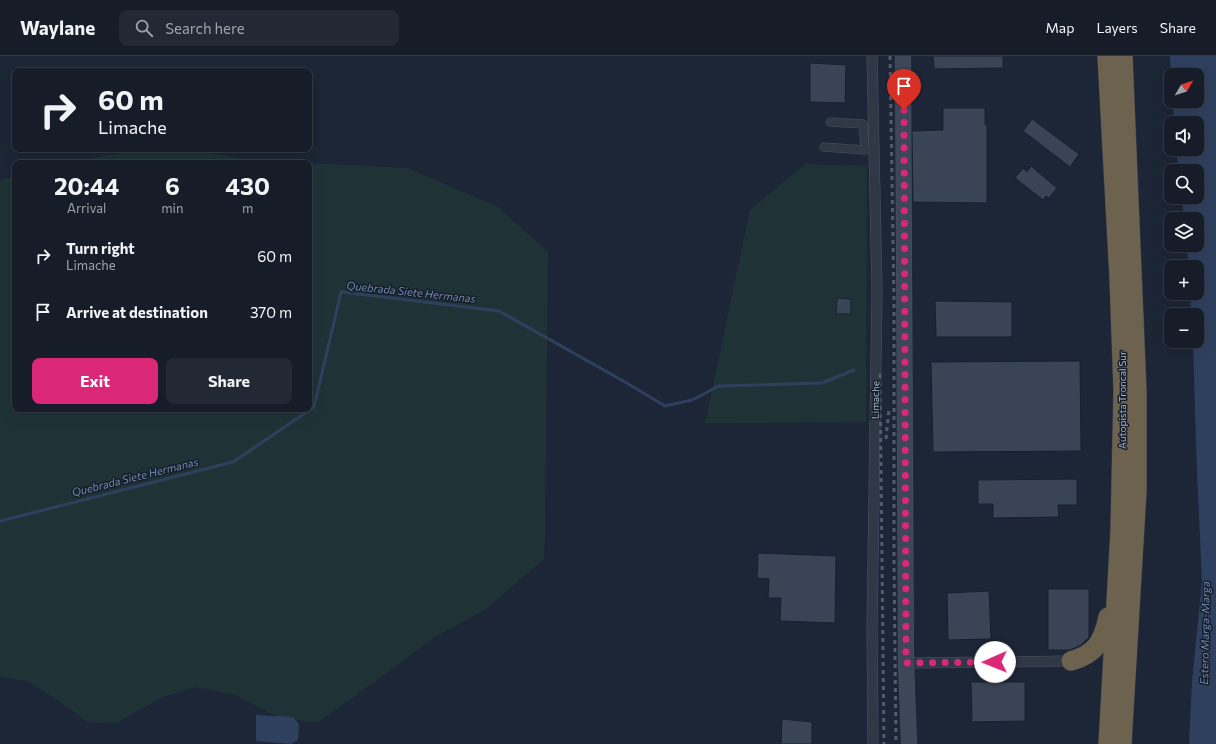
<!DOCTYPE html>
<meta charset="utf-8">
<style>
:root{--surface:#161c28;--page:#232934;--text:#f1f3f6;--muted:#9ea1a8;--line:#353a45;--accent:#db2777}
body{margin:0;font-family:Commissioner,sans-serif;background:var(--page);color:var(--text);height:100vh;display:flex;flex-direction:column;font-size:15px;white-space:nowrap}
*{box-sizing:border-box;margin:0}
p{font-size:13px;color:var(--muted)}
.icon{flex:none;width:22px;height:22px;fill:none;stroke:currentColor;stroke-width:2;stroke-linecap:round;stroke-linejoin:round}
.map{position:relative;flex:1;overflow:hidden}
.sheet{position:absolute;left:12px;top:104px;width:300px;height:252px;display:flex;flex-direction:column;background:var(--surface);border-radius:8px;box-shadow:0 4px 16px #0002,0 0 0 1px var(--line)}
.sheet>*{flex:none}
.top-card{position:absolute;left:12px;top:12px;width:300px;height:84px;border-radius:8px;box-shadow:0 4px 16px #0002,0 0 0 1px var(--line);background:#161c28;color:var(--text);overflow:hidden}
.needle{width:26px;rotate:51deg}
.controls{position:absolute;left:1164px;top:12px;display:grid;gap:8px}
.controls a{display:grid;place-items:center;width:40px;height:40px;border-radius:8px;background:var(--surface);box-shadow:0 4px 16px #0002,0 0 0 1px var(--line);font-size:20px}
.pin{position:absolute;display:grid;place-items:center;width:34px;height:34px;color:#fff;margin:-41px -17px;border-radius:50% 50% 50% 0;rotate:-45deg;box-shadow:0 0 4px #0007}
.pin .icon{rotate:45deg}
.me{position:absolute;width:44px;margin:-22px;rotate:269deg;stroke-linejoin:round;filter:drop-shadow(0 0 3px #0008)}
.turn{display:flex;align-items:center;gap:14px;height:84px;padding:0 20px;font-size:18px}
.turn .icon{width:52px;height:52px;stroke-width:2.5}
.turn b{display:block;font-size:28px;line-height:34px}
.eta{display:flex;justify-content:space-evenly;align-items:center;height:68px;text-align:center}
.eta b{font-size:24px;font-weight:700;line-height:28px}
.cta{display:flex;gap:8px;margin-top:auto;padding:8px 20px}
.cta a{flex:1;height:46px;border-radius:8px;background:var(--accent);color:#fff;font-size:16px;font-weight:700;line-height:46px;text-align:center}
.cta a+a{background:var(--page);color:var(--text)}
ul{padding:0;list-style:none}
li{display:flex;align-items:center;gap:12px;height:56px;padding:0 20px}
li div{flex:1}
li b{display:block;font-size:15px}
li em{font-style:normal}
header{display:flex;align-items:center;gap:24px;box-sizing:border-box;height:56px;padding:0 20px;background:var(--surface);border-bottom:1px solid var(--line)}
header strong{font-size:19px}
nav{display:flex;gap:22px;margin-inline-start:auto;font-size:14px}
.search{width:280px;height:36px;background:var(--page);display:flex;align-items:center;gap:10px;box-sizing:border-box;padding:0 14px;border-radius:8px;color:var(--muted);font-size:15px}
.map>svg:first-child{display:block}
.green{fill:#1f3337}
.water{fill:#2f405f}
.lines{fill:none;stroke-linecap:round;stroke-linejoin:round}
.stream{stroke:#2f405f;stroke-width:3}
.building{fill:#394457;stroke:#18202d}
.pedestrian-casing{stroke:#4b5362;stroke-width:9}
.minor-casing{stroke:#4b5362;stroke-width:11}
.secondary-casing{stroke:#4b5362;stroke-width:16}
.motorway-casing{stroke:#38404e;stroke-width:20}
.pedestrian{stroke:#303846;stroke-width:8}
.minor{stroke:#303846;stroke-width:10}
.secondary{stroke:#3e475a;stroke-width:15}
.motorway{stroke:#6d624d;stroke-width:19}
.rail{stroke:#525c6e;stroke-width:3;stroke-dasharray:4 4;stroke-linecap:butt}
.route{stroke:#db2777;stroke-width:7;stroke-dasharray:0 12.6}
.labels{text-anchor:middle;stroke-width:3;stroke-linejoin:round;paint-order:stroke}
.street-label{font-size:10px;fill:#aab3c4;stroke:#161e2a}
.water-label{font-size:11px;font-style:italic;fill:#7087af;stroke:#161e2a}
</style>
<header>
<strong>Waylane</strong>
<div class="search"><svg class="icon" aria-label="search" viewBox="0 0 24 24"><circle cx="10" cy="10" r="6"/><path d="M15 15l6 6"/></svg>Search here</div>
<nav><a>Map</a><a>Layers</a><a>Share</a></nav>
</header>
<div class="map">
<svg width="1216" height="688" viewBox="0 0 1216 688">
<rect width="100%" height="100%" fill="#1d2636"/>
<g class="green">
<path d="M145 93H181L251 104 407 112 498 151 548 196 545 482 544 503 486 553 433 582 391 614 317 667 278 661 236 639 195 631 163 641 116 667 88 666 53 641 28 625 0 621V124L15 120V353H309V107H63Z"/>
<path d="M805 108 867 110 866 366 705 367 750 154Z"/>
</g>
<g class="water">
<path d="M1170 0H1216V688H1189L1192 626 1202 526 1197 416 1193 285H1197V259H1191L1190 237H1197V211H1188L1187 189H1197V163H1184L1182 141H1197V115H1179L1176 93H1197V67H1174L1173 45H1197V19H1171Z"/>
<path d="M256 659 293 661 299 668 298 684 291 688 256 685Z"/>
</g>
<g class="lines">
<path class="stream" d="M0 465 233 406 314 351 341 236 499 255 625 326 665 350 692 344 719 330 822 327 854 314"/>
</g>
<g class="building">
<path d="M933 0H1003V12L934 13Z"/>
<path d="M810 7 846 9 845 47 810 46Z"/>
<path d="M943 52H985V69H987V147L913 146 912 75 943 74Z"/>
<path d="M1032 63 1079 98 1070 111 1023 75Z"/>
<path d="M1031 110 1057 132 1049 142 1046 140 1043 144 1015 122 1023 112 1027 116Z"/>
<path d="M837 242 851 243V258H836Z"/>
<path d="M935 245 1012 246V281H936Z"/>
<path d="M1080 305 1081 395 933 396 931 306Z"/>
<path d="M1077 423V449H1058L1059 461 993 462V448H978V424Z"/>
<path d="M758 497 836 500 835 567 780 565 781 542H768L769 523 757 522Z"/>
<path d="M1048 533H1089V581L1081 589 1070 594H1048Z"/>
<path d="M989 535 991 583 948 584 947 537Z"/>
<path d="M971 626H1025V665L972 666Z"/>
<path d="M782 663 812 666V688H781Z"/>
</g>
<g class="lines">
<defs>
<path id="pedestrian" d="M824 91 865 94 863 68 830 66"/>
<g id="minor">
<path d="M872 0 877 234 872 573 873 688"/>
<path d="M906 607 1071 605"/>
</g>
<path id="secondary" d="M903 0 906 607 909 688"/>
<g id="motorway">
<path d="M1107 0 1119 222 1123 335 1120 474 1108 688"/>
<path d="M1071 605C1096 598 1103 585 1108 561"/>
<path d="M1122 688 1137 435V335L1123 0"/>
</g>
</defs>
<use href="#pedestrian" class="pedestrian-casing"/>
<use href="#minor" class="minor-casing"/>
<use href="#secondary" class="secondary-casing"/>
<use href="#motorway" class="motorway-casing"/>
<use href="#pedestrian" class="pedestrian"/>
<use href="#minor" class="minor"/>
<use href="#secondary" class="secondary"/>
<use href="#motorway" class="motorway"/>
<g class="rail">
<path d="M890 0 894 247V505L896 688"/>
<path d="M880 318 884 688"/>
<path d="M886 383 889 353"/>
</g>
</g>
<g class="lines">
<path class="route" d="M904 54 906 607 995 606"/>
</g>
<g class="labels">
<g class="street-label">
<text transform="translate(875 344) rotate(-89)" y="4">Limache</text>
<text transform="translate(1122 344) rotate(-90)" y="4">Autopista Troncal Sur</text>
</g>
<g class="water-label">
<text transform="translate(411 236) rotate(6)" y="4">Quebrada Siete Hermanas</text>
<text transform="translate(135 421) rotate(-14)" y="4">Quebrada Siete Hermanas</text>
<text transform="translate(1205 577) rotate(-89)" y="4">Estero Marga-Marga</text>
</g>
</g>
</svg>
<div class="controls">
<a><svg class="needle" viewBox="-14 -14 28 28"><path d="M0-13l5 13h-10z" fill="#e53935"/><path d="M0 13l5-13h-10z" fill="#9ea1a8"/></svg></a>
<a><svg class="icon" aria-label="sound" viewBox="0 0 24 24"><path d="M4 9h4l5-4v14l-5-4H4zM17 9q2 3 0 6"/></svg></a>
<a><svg class="icon" aria-label="search" viewBox="0 0 24 24"><circle cx="10" cy="10" r="6"/><path d="M15 15l6 6"/></svg></a>
<a><svg class="icon" aria-label="layers" viewBox="0 0 24 24"><path d="M12 4l9 5-9 5-9-5zM3 14l9 5 9-5"/></svg></a>
<a>+</a>
<a>−</a>
</div>
<div class="pin" style="left:904px;top:54px;background:#d93025"><svg class="icon" aria-label="arrive" viewBox="0 0 24 24"><path d="M6 21V4h12l-3 4 3 4H6"/></svg></div>
<svg class="me" style="left:995px;top:606px" viewBox="-20 -20 40 40"><circle r="19" fill="#fff"/><path d="M0-13L10 11 0 6-10 11z" fill="#db2777"/></svg>
<div class="top-card">
<div class="turn"><svg class="icon" aria-label="right" viewBox="0 0 24 24"><path d="M7 20v-9h11M14 6l5 5-5 5"/></svg><div><b>60 m</b>Limache</div></div>
</div>
<section class="sheet">
<div class="eta">
<div><b>20:44</b><p>Arrival</p></div>
<div><b>6</b><p>min</p></div>
<div><b>430</b><p>m</p></div>
</div>
<ul>
<li><svg class="icon" aria-label="right" viewBox="0 0 24 24"><path d="M7 20v-9h11M14 6l5 5-5 5"/></svg><div><b>Turn right</b><p>Limache</p></div><em>60 m</em></li>
<li><svg class="icon" aria-label="arrive" viewBox="0 0 24 24"><path d="M6 21V4h12l-3 4 3 4H6"/></svg><div><b>Arrive at destination</b></div><em>370 m</em></li>
</ul>
<div class="cta"><a>Exit</a><a>Share</a></div>
</section>
</div>
